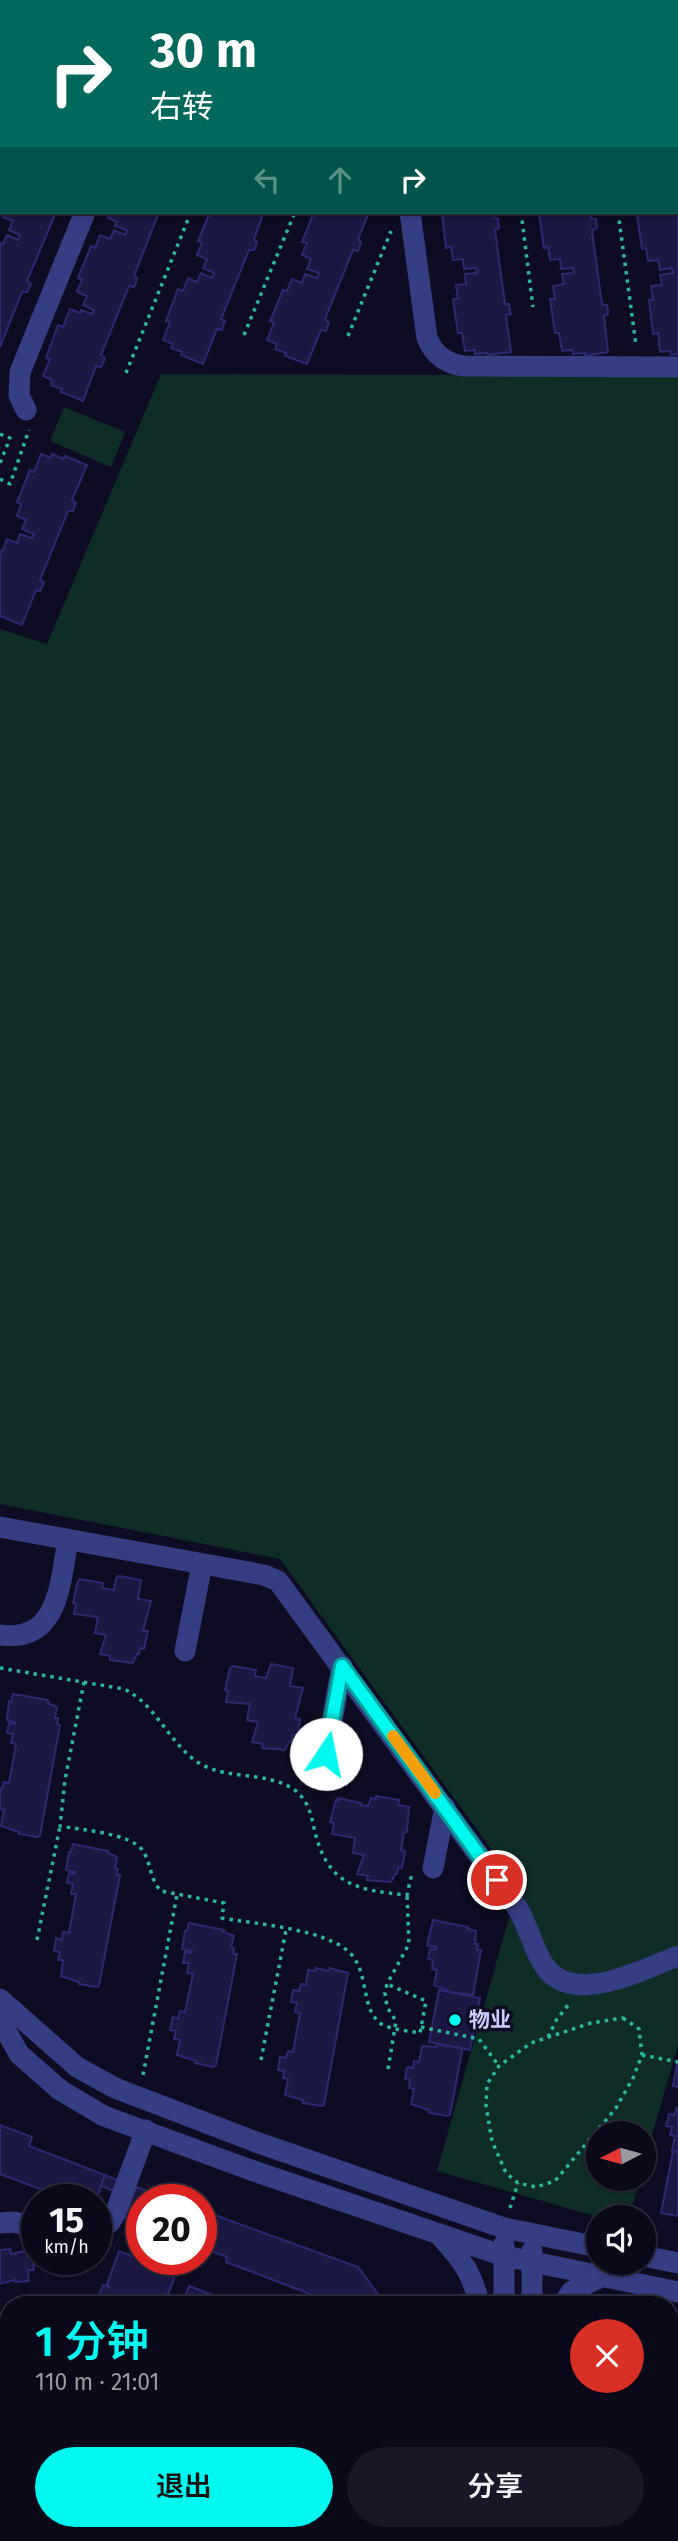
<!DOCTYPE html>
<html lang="zh">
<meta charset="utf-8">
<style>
:root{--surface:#0a091a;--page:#181727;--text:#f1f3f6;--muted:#999aa2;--line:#2a2a39;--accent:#00f8f0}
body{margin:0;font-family:"Fira Sans","Noto Sans SC",sans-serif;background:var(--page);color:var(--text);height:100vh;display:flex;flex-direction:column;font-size:26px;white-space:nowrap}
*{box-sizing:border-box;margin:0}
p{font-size:23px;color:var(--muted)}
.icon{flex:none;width:38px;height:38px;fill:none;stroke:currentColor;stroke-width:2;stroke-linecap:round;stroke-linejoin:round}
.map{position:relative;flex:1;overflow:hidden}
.side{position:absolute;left:0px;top:2296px;width:679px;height:245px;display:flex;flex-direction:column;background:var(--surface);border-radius:28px 28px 0 0;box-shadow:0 2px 5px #0004,0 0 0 2px var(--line)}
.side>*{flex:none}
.top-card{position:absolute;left:0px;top:0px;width:679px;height:214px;box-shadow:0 2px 5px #0004,0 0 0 2px var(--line);background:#00695c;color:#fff;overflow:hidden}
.needle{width:46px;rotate:264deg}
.fabs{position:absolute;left:586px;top:2121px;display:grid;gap:14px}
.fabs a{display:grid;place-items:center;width:70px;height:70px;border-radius:50%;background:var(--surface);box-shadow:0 2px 5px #0004,0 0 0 2px var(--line);font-size:35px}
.speed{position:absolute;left:21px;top:2184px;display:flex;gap:14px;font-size:35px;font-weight:700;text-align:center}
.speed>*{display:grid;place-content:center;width:91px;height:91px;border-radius:50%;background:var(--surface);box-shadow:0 2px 5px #0004,0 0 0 2px var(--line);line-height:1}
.speed small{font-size:18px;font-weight:400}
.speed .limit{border:10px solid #d22;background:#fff;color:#111}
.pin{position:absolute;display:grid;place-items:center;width:60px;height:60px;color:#fff;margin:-30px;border:4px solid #fff;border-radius:50%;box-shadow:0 2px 7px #0007}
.me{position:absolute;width:77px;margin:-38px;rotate:11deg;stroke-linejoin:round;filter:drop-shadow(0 0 5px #0008)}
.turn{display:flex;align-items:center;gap:24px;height:147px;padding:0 35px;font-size:32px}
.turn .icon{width:91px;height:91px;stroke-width:2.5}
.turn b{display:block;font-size:49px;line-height:60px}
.lanes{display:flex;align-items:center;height:66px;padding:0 35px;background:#0003;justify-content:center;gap:35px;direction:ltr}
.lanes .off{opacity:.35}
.round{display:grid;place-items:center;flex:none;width:74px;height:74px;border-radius:37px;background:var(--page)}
.headline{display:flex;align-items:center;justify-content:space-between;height:119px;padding:0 35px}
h1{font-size:42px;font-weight:600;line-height:52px;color:var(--accent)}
.button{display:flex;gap:14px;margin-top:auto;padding:14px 35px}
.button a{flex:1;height:80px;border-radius:42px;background:var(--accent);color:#111;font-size:28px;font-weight:600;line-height:80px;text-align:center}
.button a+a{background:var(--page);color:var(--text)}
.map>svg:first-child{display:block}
.green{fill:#0f2c27}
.building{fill:#1b1844;stroke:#2d2971;stroke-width:2}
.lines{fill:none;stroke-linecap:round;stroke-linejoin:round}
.path{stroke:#29b89c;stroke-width:3.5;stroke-dasharray:3.5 5;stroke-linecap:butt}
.minor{stroke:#353d83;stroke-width:21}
.route-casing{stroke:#00a19c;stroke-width:18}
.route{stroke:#00f8f0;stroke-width:12}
.slow{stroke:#f59e0b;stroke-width:12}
.poi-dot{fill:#00f8f0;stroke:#0d0c22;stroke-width:2.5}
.labels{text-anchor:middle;stroke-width:7;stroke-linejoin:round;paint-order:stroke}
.poi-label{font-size:21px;font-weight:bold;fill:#cdceff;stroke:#0d0c22;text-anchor:start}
</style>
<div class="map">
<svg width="678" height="2541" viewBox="0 0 678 2541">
<rect width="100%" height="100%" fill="#0d0c22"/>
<g class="green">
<path d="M161 374 678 376V2045L644 2163V2133H598V2179H640L629 2217H599L437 2171 518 1886 280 1559 0 1504V629L47 644Z"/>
<path d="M64 407 125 432 111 467 50 441Z"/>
</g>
<g class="building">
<path d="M0 0H36L2 2V68Z"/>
<path d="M91 0H141L140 2Z"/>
<path d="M191 0H245L190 2Z"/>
<path d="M562 0 563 2 516 1 523 0Z"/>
<path d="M614 0H660L661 2H614Z"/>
<path d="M678 183V354L671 355 670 351 660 352 658 333 653 334 649 300H653L651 286 662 285 660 275 673 273 672 268 660 270 658 260 648 261 646 248 642 249 637 215 642 214V212H677Z"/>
<path d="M5 212H56L27 281 31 284 27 292H22L0 347V243L3 244 7 235 18 240 20 235 9 230 13 221 3 217Z"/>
<path d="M110 212H159L134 276 137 278 135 285 134 287 129 286 101 355 105 358 104 361 101 367 96 366 83 401 61 392 62 389 51 385 52 380 43 376 50 359 46 358 58 325 63 327 70 309 80 313 81 310 92 314 94 310 83 305 87 296 77 292 82 279 78 278 91 246 95 248 100 235 110 239 114 230 125 235 127 230 115 226 117 222 108 218Z"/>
<path d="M210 212H264L254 239 257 242 255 248 254 250H249L221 319 225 321 222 330 217 329 203 364 181 355 182 352 171 348 173 344 163 340 170 322 166 321 178 289 183 291 188 278 197 282 201 273 212 278 214 273 203 268 207 259 197 255 202 243 198 241Z"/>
<path d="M314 212H369L358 239 361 242 358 251 353 250 325 319 329 322 326 331 321 330 307 364 285 356 286 353 275 349 277 344 267 340 274 323 270 321 283 290 287 291 292 279 302 283 305 274 317 278 319 273 307 269 311 259 302 255 307 243 302 242Z"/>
<path d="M446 212H493L494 218 498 219 499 228 495 230 505 304H509L510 311 511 314 506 315 511 352 488 355 487 353 475 354V350L465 351 462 333H458L453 299H458L456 285 466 284 465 274 477 273 476 268 464 269 463 259 453 260 451 247 446 248 442 214Z"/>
<path d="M544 212H590L591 218 596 219 597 228 592 231 602 304 607 305 608 311V314L604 316 608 352 585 356V353L573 354 572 350 562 351 559 333H555L550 299H555L553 286 564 284 562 274 574 273 573 268 561 269 560 259 550 260 548 247 544 248 539 214Z"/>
<path d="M41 454 51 458 52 454 63 459 65 456 87 465 72 500 76 503 75 505 73 511H68L40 580 44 582 43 585 40 591 36 590 22 625 0 616V551L2 552 7 539 17 543 20 534 32 538 34 534 22 529 26 520 17 516 21 504 17 502 30 470 34 472Z"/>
<path d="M119 1576 141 1580 138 1599 151 1601 143 1631H148L144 1649 140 1648 139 1654H137L133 1663 110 1660V1656L100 1654 106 1635 95 1633 98 1617 74 1614 76 1604 73 1603 78 1581 80 1579 103 1583 102 1588 114 1590 116 1578Z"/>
<path d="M271 1664 293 1668 290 1686 303 1688 295 1718 300 1719 297 1736 292 1735 291 1742H289L285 1750 262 1748 263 1744 252 1742 258 1722 247 1720 250 1704 226 1702 228 1691 225 1690 230 1668 233 1666 256 1670 255 1676 266 1678Z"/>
<path d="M13 1694 48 1700V1703L57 1707 55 1718H58L57 1724 60 1725 40 1836 37 1837 19 1834V1832L1 1826 4 1810 0 1809V1789H2L4 1782 9 1783 16 1744 11 1743 13 1734 7 1733 9 1723 15 1724V1722L7 1720 9 1701 11 1702Z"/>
<path d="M376 1796 399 1800 398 1805 409 1807 407 1832H404L401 1850 405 1851 402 1868 398 1867 397 1874H395L391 1882 367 1880 368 1876 357 1874 364 1855 353 1853 355 1838 332 1834 334 1823 330 1822 336 1800 338 1801V1798L361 1803V1805L368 1806 371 1798 376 1799Z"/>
<path d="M73 1844 108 1851V1853L117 1857 115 1868 118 1869 117 1875H120L99 1986 96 1987 79 1984V1982L61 1976 63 1960H58L60 1952 54 1951 56 1938 62 1940 63 1932 69 1933 76 1894H71L73 1884 67 1883 69 1873 75 1874V1872L66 1870 69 1852H71Z"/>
<path d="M433 1920 468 1927V1929L476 1931 475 1944H478L477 1950H481L473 1995 447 1992V1990L434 1985 437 1970 432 1969 433 1960 428 1959 430 1949 436 1950V1947L427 1946Z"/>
<path d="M189 1923 224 1930V1932L234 1936 231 1947 234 1948 233 1954H237L216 2065 213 2067 195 2063 196 2061 177 2055 180 2040 174 2039 176 2031 170 2030 173 2017 178 2019 180 2011 185 2012 193 1974 187 1973 189 1963H183L185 1952 191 1953 192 1951 182 1949 185 1931H187Z"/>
<path d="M316 1968 328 1971 329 1968 348 1973 324 2105 321 2106 303 2103V2100L285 2095 288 2079 283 2078 284 2071 278 2070 280 2057 286 2058 288 2051 293 2052 300 2013 295 2012 297 2003 291 2002 293 1990 299 1991 301 1984 306 1985 308 1970 315 1971Z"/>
<path d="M439 1990 480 1998 470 2050 429 2042Z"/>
<path d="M437 2044 460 2048 462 2051 450 2115 447 2116 429 2113V2110L411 2104 414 2089 409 2088 410 2080 405 2079 407 2067 413 2068 414 2061 419 2062 422 2046 436 2047Z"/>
<path d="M678 2059V2087L673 2086Z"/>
<path d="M676 2108 678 2109V2152L672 2151 675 2136 670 2135 672 2127 666 2126 669 2114 674 2115Z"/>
<path d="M0 2125 32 2137 29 2146 105 2175 96 2200H69L0 2174Z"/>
<path d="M673 2151 678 2152V2216L661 2213Z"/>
<path d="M105 2175 136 2187 132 2198 101 2186Z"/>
<path d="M136 2187 172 2200H142V2225L125 2218Z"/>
<path d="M201 2210 358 2267 386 2305H339L226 2262 227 2257 201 2247Z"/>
<path d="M10 2249 11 2254 30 2250 32 2252 34 2270H28L29 2281 16 2282 15 2280 0 2284V2250Z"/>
<path d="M119 2251 176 2273 164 2305H95L103 2285 109 2287 107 2284Z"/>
<path d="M189 2286 239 2305H182Z"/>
<path d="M670 2361 678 2362V2402L670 2400Z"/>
<path d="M670 2400 678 2402V2521L670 2519Z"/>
<path d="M0 2446 9 2449V2503L0 2500V2468L3 2460 0 2458Z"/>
<path d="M107 2532H147L144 2541H130Z"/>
<path d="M165 2532H234L231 2541H162Z"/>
<path d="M312 2532H417L414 2541H309Z"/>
</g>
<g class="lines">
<g class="path">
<path d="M65 2 66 0"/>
<path d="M0 101 2 102"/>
<path d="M0 166 2 162"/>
<path d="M677 166H678"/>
<path d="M521 212 533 307"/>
<path d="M618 212 636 345"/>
<path d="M244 335 295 212"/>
<path d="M348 336 391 231"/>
<path d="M126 373 191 212"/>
<path d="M0 434 10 438 0 463"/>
<path d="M0 479 10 484 29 430"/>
<path d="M0 1668 124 1689C156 1704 170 1745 199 1763 228 1781 268 1770 296 1791 308 1801 311 1814 314 1828 327 1885 355 1890 407 1895L412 1873"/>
<path d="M84 1682 65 1780 60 1826C81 1830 131 1833 143 1851 151 1863 150 1880 161 1891L224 1903 222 1918C256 1924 326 1929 350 1953 370 1973 360 2012 383 2025 394 2030 408 2031 420 2033L426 2001 387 1984"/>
<path d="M37 1940 60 1826"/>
<path d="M623 2018 639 2029 642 2055 633 2078 616 2108 555 2181 536 2187 518 2183 506 2173 492 2141 486 2106 487 2084 499 2066 531 2043 591 2023Z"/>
<path d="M421 2027 479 2039 499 2066"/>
<path d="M548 2037 557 2019 569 2004"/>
<path d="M642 2055 678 2062"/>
<path d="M261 2060 286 1930"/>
<path d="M388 2069 396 2021 387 2007 385 1993 387 1984 409 1944 407 1895"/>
<path d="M143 2075 177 1895"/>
<path d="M510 2208 518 2183"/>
</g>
<g class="minor">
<path d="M398 0 403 2"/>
<path d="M170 2 171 0"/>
<path d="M410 212 427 338C434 355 446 364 464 366L678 367"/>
<path d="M26 410 19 395 20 372 85 212"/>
<path d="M0 1527 264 1575 278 1581 518 1909C529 1927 533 1951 546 1968 575 2006 643 1969 678 1956"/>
<path d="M0 1635C60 1643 60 1581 68 1540"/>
<path d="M185 1651 202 1564"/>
<path d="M326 1754 342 1666"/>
<path d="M433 1868 445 1807"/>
<path d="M0 1999 77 2067 115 2088 256 2142 504 2228 598 2247"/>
<path d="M0 2020 19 2054 60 2090 104 2116 248 2169 504 2256 678 2292"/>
<path d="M0 2223 14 2222 37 2228"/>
<path d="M96 2233 110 2222 115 2214 146 2130"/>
<path d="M441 2237C464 2262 471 2272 480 2305"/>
<path d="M504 2244V2305"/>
<path d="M532 2251V2305"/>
<path d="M644 2256 678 2263"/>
<path d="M562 2305 572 2291 601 2277"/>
<path d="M670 2339H678"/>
<path d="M0 2381 9 2379"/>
<path d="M0 2520 9 2523"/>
<path d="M33 2532 56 2541"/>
<path d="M435 2532V2541"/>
<path d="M264 2541 267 2532"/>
<path d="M474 2541 475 2532"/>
<path d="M499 2541 500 2532"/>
<path d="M529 2541V2532"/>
<path d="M552 2541 553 2532"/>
<path d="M604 2541 606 2532"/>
</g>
</g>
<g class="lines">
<defs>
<path id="route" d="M326 1754 342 1666 497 1880"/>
</defs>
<use href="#route" class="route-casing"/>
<use href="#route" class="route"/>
<path class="slow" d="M393 1736 435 1793"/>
</g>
<circle class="poi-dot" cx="455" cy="2020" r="7"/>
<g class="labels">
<g class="poi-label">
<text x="469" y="2027">物业</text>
</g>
</g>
</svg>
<div class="fabs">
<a><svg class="needle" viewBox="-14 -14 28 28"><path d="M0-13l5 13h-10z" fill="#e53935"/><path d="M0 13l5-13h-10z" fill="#999aa2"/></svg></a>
<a><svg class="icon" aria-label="sound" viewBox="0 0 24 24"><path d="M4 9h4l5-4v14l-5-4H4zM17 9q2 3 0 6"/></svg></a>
</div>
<div class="speed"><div>15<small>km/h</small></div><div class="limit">20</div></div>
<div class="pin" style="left:497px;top:1880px;background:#d93025"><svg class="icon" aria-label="arrive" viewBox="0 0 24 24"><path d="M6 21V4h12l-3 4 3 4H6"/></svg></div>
<svg class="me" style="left:326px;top:1754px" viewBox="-20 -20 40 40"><circle r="19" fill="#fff"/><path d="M0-13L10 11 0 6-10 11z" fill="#00f8f0"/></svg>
<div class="top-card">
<div class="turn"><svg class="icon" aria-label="right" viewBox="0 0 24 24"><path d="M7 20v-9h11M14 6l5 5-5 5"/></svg><div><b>30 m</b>右转</div></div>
<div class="lanes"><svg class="icon off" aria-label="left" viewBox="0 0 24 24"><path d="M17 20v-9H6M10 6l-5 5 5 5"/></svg><svg class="icon off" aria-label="ahead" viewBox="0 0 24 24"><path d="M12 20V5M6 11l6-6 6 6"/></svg><svg class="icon" aria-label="right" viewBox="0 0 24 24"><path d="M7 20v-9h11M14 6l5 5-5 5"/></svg></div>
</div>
<section class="side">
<div class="headline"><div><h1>1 分钟</h1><p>110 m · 21:01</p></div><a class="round" style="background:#d93025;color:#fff"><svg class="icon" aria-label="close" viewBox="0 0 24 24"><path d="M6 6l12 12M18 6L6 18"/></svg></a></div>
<div class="button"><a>退出</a><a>分享</a></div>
</section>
</div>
